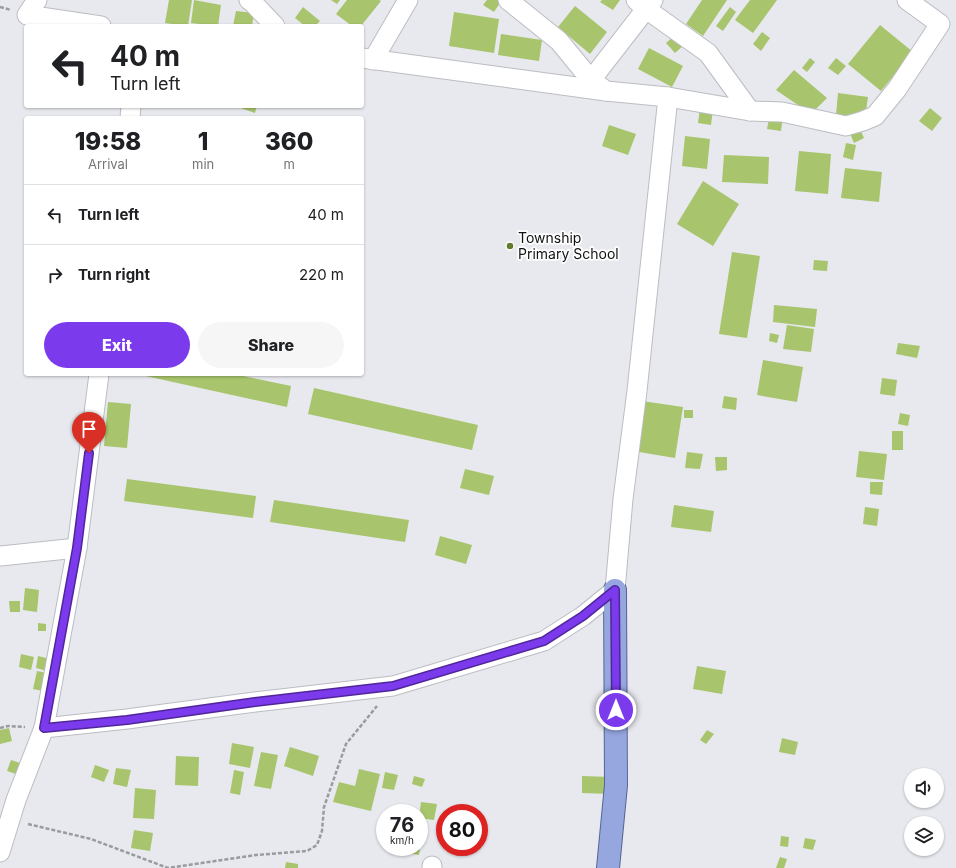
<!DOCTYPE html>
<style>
:root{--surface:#fff;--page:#f6f6f6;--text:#202124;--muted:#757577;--line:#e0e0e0;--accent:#7c3aed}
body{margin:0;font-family:Inter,sans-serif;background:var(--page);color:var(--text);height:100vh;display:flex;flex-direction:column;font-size:15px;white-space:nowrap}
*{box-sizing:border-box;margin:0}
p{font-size:13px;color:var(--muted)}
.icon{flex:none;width:22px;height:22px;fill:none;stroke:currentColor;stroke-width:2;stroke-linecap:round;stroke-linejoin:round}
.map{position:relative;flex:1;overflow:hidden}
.panel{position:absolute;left:24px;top:116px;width:340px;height:260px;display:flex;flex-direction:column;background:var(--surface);border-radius:4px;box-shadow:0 1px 3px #0004}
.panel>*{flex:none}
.top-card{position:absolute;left:24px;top:24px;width:340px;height:84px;border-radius:4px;box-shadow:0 1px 3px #0004;background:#fff;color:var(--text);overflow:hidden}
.buttons{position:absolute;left:904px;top:768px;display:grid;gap:8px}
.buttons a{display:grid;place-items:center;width:40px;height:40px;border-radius:50%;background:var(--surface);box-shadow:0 1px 3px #0004;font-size:20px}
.speed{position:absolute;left:376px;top:804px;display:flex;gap:8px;font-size:20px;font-weight:700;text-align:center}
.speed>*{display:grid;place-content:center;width:52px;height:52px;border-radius:50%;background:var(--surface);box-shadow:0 1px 3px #0004;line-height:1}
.speed small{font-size:10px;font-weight:400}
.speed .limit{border:6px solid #d22;background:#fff;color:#111}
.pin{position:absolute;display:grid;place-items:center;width:34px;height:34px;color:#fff;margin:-41px -17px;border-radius:50% 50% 50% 0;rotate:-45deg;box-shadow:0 0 4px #0007}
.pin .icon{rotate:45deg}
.me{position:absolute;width:44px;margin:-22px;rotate:0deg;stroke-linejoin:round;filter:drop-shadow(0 0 3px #0008)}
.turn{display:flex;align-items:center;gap:14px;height:84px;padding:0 20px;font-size:18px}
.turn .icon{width:52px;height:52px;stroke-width:2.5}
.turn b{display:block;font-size:28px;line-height:34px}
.eta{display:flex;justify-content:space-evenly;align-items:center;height:68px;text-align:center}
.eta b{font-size:24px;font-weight:800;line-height:28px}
.action{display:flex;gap:8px;margin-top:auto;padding:8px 20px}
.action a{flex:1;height:46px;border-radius:24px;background:var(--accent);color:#fff;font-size:16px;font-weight:800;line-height:46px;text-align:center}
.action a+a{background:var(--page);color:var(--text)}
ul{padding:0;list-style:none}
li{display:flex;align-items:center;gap:12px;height:60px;padding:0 20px;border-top:1px solid var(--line)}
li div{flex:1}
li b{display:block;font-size:15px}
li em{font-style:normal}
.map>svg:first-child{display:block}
.building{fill:#a8c46c}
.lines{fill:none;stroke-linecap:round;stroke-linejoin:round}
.minor-casing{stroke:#bbbdc2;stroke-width:21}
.trunk-casing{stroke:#576593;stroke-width:24}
.path{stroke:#999b9e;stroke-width:2.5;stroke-dasharray:4 2;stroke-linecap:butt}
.minor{stroke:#fff;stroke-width:19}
.trunk{stroke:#96a7e0;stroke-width:22}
.route-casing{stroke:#51269a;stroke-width:10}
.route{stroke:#7c3aed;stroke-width:7}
.poi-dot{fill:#647a2c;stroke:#fff;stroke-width:1.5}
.labels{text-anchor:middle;stroke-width:3.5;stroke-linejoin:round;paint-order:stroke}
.poi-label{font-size:14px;fill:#111213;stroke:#fff;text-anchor:start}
</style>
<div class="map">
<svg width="956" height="868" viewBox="0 0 956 868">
<rect width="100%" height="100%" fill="#e7e9ee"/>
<g class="building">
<path d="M169 0H192L188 26 165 23Z"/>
<path d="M194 0 221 5 218 26 191 23Z"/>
<path d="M331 0H340L337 4Z"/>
<path d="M347 0H379L381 1 361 26H352L336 14Z"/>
<path d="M487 0H502L494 12 483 5Z"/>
<path d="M602 0H620L613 10 600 2Z"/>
<path d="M702 0H727L703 36 686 24Z"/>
<path d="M750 0H777L753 33 735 20Z"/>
<path d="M575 6 607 32 590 54 558 27Z"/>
<path d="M303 7 320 21 315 26H305L295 18Z"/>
<path d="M730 7 736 12 723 31 716 26Z"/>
<path d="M236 11 254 13 252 26H233Z"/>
<path d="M454 12 499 19 494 53 449 46Z"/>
<path d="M880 25 913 52 881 91 848 64Z"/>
<path d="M762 32 770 38 761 51 753 44Z"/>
<path d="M501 34 542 40 539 61 498 55Z"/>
<path d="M676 34 684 45 675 53 666 43Z"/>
<path d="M649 48 683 66 672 87 638 69Z"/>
<path d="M810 58 815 62 807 72 802 68Z"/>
<path d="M836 58 846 66 838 75 828 68Z"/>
<path d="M794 70 827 98 811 114 776 90Z"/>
<path d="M838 93 868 97 865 118 836 115Z"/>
<path d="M235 106H257L255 113Z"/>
<path d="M700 108 713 109 711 125 698 123Z"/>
<path d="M930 108 942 118 932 131 919 121Z"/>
<path d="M770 114 783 116 781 131 767 129Z"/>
<path d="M609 125 636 134 628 155 602 146Z"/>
<path d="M859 127 864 138 854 143 849 131Z"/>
<path d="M685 136 710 139 707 169 682 166Z"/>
<path d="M846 143 856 145 853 160 843 157Z"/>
<path d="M799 151 831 154 828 194 795 191Z"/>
<path d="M724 155 769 157 768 184 722 182Z"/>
<path d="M845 168 882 172 879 202 841 198Z"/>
<path d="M703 181 739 204 713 246 677 224Z"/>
<path d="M732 252 760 256 747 338 719 334Z"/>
<path d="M814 260 828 261 827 271 813 270Z"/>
<path d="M774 305 817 309 815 327 773 322Z"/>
<path d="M787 325 814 329 811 352 783 349Z"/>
<path d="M770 333 779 335 777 343 769 341Z"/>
<path d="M898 343 920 346 917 358 896 354Z"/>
<path d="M763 360 803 367 797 402 757 395Z"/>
<path d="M141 374H234L291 386 287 407 141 375Z"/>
<path d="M882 378 897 380 895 396 880 394Z"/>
<path d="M314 388 478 425 472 450 308 414Z"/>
<path d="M724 396 737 398 736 410 722 408Z"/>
<path d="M642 401 683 407 675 458 633 451Z"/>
<path d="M108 402 131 404 127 448 104 446Z"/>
<rect x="684" y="410" width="9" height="8"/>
<path d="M900 413 910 415 908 426 898 424Z"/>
<rect x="892" y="431" width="11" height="19"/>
<path d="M859 451 887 454 884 480 856 477Z"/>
<path d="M687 452 703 454 700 469 685 468Z"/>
<path d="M715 457H727V470L716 471Z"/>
<path d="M465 469 494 476 489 495 460 488Z"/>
<path d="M127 479 256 496 253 518 124 501Z"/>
<path d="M870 482H883L882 495 870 494Z"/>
<path d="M274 500 409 520 405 542 270 522Z"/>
<path d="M674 505 714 511 711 532 671 527Z"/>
<path d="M865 507 879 509 877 526 863 524Z"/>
<path d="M440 536 472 545 466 564 435 555Z"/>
<path d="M25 588 39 590 37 612 23 610Z"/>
<path d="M9 601H20V612H10Z"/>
<path d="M38 623 46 624V631H38Z"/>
<path d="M21 654 34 657 31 670 19 667Z"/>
<path d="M38 656 54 660 51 672 36 668Z"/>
<path d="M697 666 726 671 722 694 693 689Z"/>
<path d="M37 671 52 674 48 692 33 689Z"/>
<path d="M9 728 12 741 0 744V730Z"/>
<path d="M707 730 714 734 706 744 700 740Z"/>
<path d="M782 738 798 742 795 755 779 752Z"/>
<path d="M232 743 254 747 250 768 229 764Z"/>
<path d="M290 747 319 756 313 776 284 766Z"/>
<path d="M261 752 278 755 271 789 254 786Z"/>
<path d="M176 756 199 757 198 786 175 785Z"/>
<path d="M11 760 20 763 16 774 7 771Z"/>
<path d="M95 765 109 770 104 782 91 777Z"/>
<path d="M116 768 131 770 127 787 113 784Z"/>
<path d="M359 769 380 774 371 811 333 802 339 782 355 786Z"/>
<path d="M234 770 244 772 240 795 230 793Z"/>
<path d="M385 772 398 775 394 790 382 788Z"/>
<path d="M414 776 425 779 422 787 412 784Z"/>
<path d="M582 776 611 777V794L582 793Z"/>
<path d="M135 788 156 790 154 819 133 818Z"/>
<path d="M421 802 437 804 434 820 419 818Z"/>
<path d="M134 830 153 833 150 851 131 848Z"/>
<path d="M781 836 789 837 788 847 780 846Z"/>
<path d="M805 838 816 840 813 850 803 848Z"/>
<path d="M419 842H421L419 855 401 852 402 847H419Z"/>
<path d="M780 857 787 859 784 868H776Z"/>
<path d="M286 862 298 864V868H285Z"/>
</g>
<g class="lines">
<defs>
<g id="minor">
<path d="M37 0 27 15 101 26"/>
<path d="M249 0 253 3 275 26"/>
<path d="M508 0 559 41 591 80 606 91"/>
<path d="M636 0 646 9 708 53 750 111"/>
<path d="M362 58 606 91 668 97 750 111 782 112 846 126 863 121 875 116 897 89 940 24 907 0"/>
<path d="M373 60 408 0"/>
<path d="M591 80 653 0"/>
<path d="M130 118 131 106"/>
<path d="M0 556 77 548"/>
<path d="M44 728 127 719 255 702 393 686 544 641 583 616 615 590 623 499 637 391 668 97"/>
<path d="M0 852 16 800 44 728 77 548 99 374"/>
<path d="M432 868V866"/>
</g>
<path id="trunk" d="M608 868 616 785 615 590"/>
</defs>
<use href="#minor" class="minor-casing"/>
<use href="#trunk" class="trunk-casing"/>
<g class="path">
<path d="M0 7 11 10"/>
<path d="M0 728 8 726 25 727"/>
<path d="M28 824 91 839 168 868 256 855 307 851 317 845 322 831 324 807 346 744 377 706"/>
</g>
<use href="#minor" class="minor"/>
<use href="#trunk" class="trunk"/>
</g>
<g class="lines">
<defs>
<path id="route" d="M89 453 77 548 44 728 127 720 255 702 393 686 544 641 583 616 615 590 616 710"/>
</defs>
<use href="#route" class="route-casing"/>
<use href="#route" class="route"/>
</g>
<circle class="poi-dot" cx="510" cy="246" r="4"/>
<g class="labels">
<g class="poi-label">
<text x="518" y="243">Township<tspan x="518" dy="16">Primary School</tspan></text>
</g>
</g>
</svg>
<div class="buttons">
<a><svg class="icon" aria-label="sound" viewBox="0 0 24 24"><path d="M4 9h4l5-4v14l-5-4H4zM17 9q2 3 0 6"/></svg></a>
<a><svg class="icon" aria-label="layers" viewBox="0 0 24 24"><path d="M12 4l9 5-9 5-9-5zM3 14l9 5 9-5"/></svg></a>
</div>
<div class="speed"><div>76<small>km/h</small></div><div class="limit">80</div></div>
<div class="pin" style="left:89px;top:453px;background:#d93025"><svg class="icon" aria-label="arrive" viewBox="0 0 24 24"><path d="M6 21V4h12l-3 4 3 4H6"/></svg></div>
<svg class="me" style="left:616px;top:710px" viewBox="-20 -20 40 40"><circle r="17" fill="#7c3aed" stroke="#fff" stroke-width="3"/><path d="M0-11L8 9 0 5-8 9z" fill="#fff"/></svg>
<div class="top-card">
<div class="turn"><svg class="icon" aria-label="left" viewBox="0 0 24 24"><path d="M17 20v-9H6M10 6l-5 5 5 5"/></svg><div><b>40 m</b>Turn left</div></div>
</div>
<section class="panel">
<div class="eta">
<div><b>19:58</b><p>Arrival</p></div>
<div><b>1</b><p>min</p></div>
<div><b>360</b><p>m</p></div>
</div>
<ul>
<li><svg class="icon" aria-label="left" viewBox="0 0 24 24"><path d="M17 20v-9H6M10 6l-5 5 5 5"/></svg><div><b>Turn left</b></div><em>40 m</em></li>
<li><svg class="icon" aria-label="right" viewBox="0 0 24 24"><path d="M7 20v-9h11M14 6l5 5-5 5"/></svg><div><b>Turn right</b></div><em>220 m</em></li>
</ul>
<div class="action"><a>Exit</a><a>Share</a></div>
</section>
</div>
